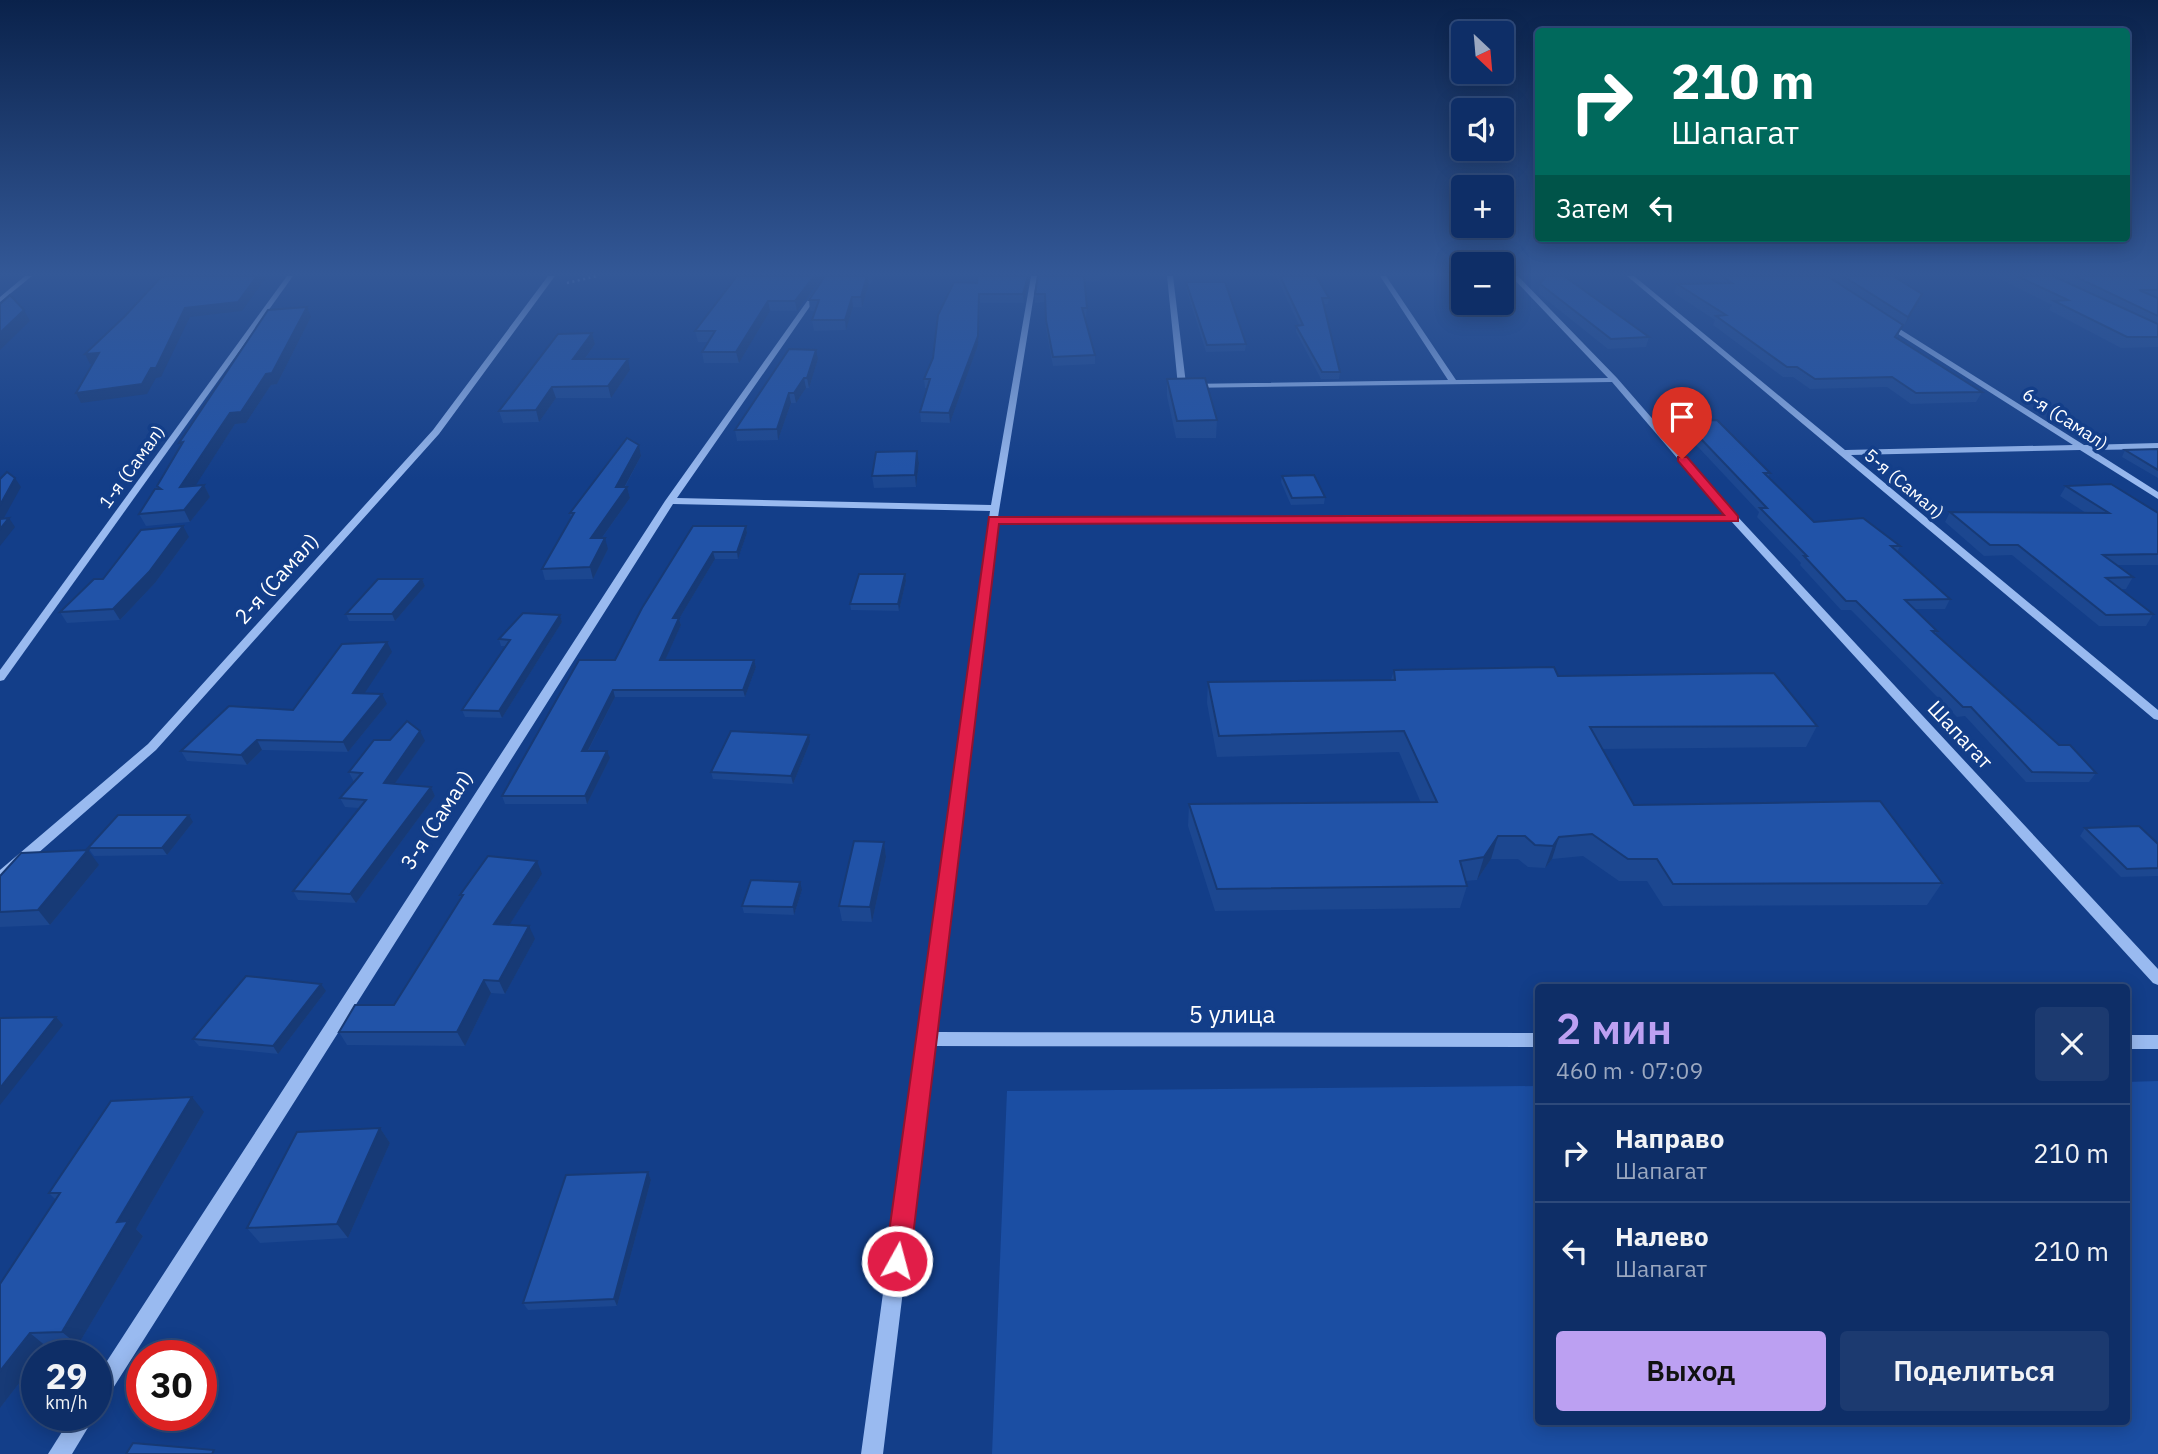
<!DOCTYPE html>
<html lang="ru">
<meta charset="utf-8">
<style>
:root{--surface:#0e2e67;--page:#1c3a70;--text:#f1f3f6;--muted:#9ba8c0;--line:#2e4a7b;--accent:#bca0f2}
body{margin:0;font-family:"IBM Plex Sans",sans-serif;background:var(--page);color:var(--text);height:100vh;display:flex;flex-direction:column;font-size:26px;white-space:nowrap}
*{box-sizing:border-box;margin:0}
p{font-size:23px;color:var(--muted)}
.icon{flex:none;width:38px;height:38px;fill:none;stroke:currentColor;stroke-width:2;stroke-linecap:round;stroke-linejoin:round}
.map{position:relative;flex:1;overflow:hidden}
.details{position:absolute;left:1535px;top:984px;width:595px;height:441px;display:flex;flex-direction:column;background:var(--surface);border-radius:7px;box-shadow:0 4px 18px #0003,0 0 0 2px var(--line)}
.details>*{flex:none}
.top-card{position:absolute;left:1535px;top:28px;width:595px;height:214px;border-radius:7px;box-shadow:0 4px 18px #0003,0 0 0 2px var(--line);background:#00695c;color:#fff;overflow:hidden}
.needle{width:46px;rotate:154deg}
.tools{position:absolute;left:1451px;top:21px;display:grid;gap:14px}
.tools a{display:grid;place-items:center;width:63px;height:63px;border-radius:7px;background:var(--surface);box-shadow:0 4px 18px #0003,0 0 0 2px var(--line);font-size:35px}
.speed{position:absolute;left:21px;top:1340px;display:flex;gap:14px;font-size:35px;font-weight:700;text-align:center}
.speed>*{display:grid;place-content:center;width:91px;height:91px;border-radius:50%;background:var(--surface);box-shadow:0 4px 18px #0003,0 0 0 2px var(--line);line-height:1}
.speed small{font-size:18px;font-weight:400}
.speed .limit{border:10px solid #d22;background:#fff;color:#111}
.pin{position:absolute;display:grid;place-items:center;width:60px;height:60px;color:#fff;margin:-72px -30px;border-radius:50% 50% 50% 0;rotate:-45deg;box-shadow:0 0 7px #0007}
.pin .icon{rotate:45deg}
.me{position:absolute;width:77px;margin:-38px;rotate:7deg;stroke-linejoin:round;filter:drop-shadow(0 0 5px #0008)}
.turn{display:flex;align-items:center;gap:24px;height:147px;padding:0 21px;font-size:32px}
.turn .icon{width:91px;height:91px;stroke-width:2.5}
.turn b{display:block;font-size:49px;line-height:60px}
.then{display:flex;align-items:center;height:66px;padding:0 21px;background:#0003;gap:14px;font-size:26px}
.round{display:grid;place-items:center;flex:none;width:74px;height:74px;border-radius:7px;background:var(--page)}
.summary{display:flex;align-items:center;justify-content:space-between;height:119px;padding:0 21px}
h1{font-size:42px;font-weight:600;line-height:52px;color:var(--accent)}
.primary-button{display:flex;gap:14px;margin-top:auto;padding:14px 21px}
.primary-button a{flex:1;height:80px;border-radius:7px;background:var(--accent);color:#111;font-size:28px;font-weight:600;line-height:80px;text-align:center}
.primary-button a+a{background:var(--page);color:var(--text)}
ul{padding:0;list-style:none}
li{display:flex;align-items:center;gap:21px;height:98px;padding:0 21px;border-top:2px solid var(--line)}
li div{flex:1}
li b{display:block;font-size:26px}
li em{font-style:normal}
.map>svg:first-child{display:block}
.green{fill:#1b4ea3}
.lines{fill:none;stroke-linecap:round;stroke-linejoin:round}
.path{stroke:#99baf0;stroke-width:2.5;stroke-dasharray:2 3.5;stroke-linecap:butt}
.minor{fill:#99baf0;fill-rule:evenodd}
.wall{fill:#1c4790}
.shaded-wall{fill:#173a76}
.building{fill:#2153a8;stroke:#173a76;stroke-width:2}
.route{fill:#e11d48;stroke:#92132f;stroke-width:2}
.labels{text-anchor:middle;stroke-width:7;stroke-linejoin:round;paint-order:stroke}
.far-street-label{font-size:18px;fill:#fff;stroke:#133e89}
.street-label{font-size:21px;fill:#fff;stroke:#133e89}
.near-street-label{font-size:24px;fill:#fff;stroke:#133e89}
</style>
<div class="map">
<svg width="2158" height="1454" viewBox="0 0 2158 1454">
<rect width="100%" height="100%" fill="#133e89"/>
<path class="green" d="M2158 1081V1454H992L1007 1091 1538 1086V1421H2126V1082Z"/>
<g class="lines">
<path class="path" d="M567 283 597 276"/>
<g class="minor">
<path d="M25 276H32L0 302V297Z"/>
<path d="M287 276H293L4 680 0 681V670Z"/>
<path d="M548 276H555L439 434 156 750 5 882 0 883V870L148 744 433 430Z"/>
<path d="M825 276H831L677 498 991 505 1031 276H1037L998 517 1726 515 1612 382 1182 388 1178 386 1167 276H1173L1186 384 1448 380 1380 276H1386L1456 380 1608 378 1511 276H1518L1617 378 1737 516 2158 969V985L2153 983 1731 521 997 523 935 1032 1538 1033V1047L933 1046 883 1454H861L990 511 673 504 103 1404 96 1407V1378L665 501Z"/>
<path d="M1627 276H1634L1845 450 2073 445 1884 325V321H1887L2084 445 2158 443V449L2092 450 2158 492V499L2080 450 1851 455 2158 710V720L2154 719Z"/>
<rect x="2126" y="1035" width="32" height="14"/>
<path d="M72 1416H95L72 1454H48Z"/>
</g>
</g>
<g class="wall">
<path d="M823 276 797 311H770L739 363H704L702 352 708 342H698L695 331Z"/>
<path d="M825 276H873L871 284H869L862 307H853L846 330 814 331 812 320 815 311H810L809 300Z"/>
<path d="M977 276H1030L1024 303H980L978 345 950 423 921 422 920 412 927 388H925L924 379 977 283Z"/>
<path d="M1038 276H1100V282H1085L1087 308 1086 317H1085L1095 355V364L1053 366 1046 329 1045 302 1035 303V294Z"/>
<path d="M1276 276H1316L1329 298 1328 304H1324L1340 372 1339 379H1321L1296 332V326L1299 325Z"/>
<path d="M1706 276H1893L1918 303 1904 326H1902L1897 338 1982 392 1976 402 1911 404 1887 387 1810 389 1793 377H1783L1713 325 1715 320 1674 293 1677 284 1716 283Z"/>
<path d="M1994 276H2158V347L2121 348 2049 310 2052 305Z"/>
<path d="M1186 282 1246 344 1245 351 1206 352 1186 288Z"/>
<path d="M1540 284 1649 337 1646 347 1608 349 1538 293Z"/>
<path d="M311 317 277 384 271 385 246 423 235 424 195 486 204 485 210 497 190 522 146 526 139 514 158 489 157 486Z"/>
<path d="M592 333 595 344 585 359 630 370 611 398H556L539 422 503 423 499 411Z"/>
<path d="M818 359 809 388H806L796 403H791L778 440 737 441 735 430Z"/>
<path d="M1167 379 1217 420 1216 438H1176L1167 396Z"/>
<path d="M1681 421 1770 473 1768 477 1814 522 1900 546 1897 552 1950 599 1945 609H1914L1937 631 1935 634 2059 745 2096 773 2089 782H2026L1965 716 1957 717 1851 610H1841L1800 565 1801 563 1757 517 1759 512 1699 448 1678 429Z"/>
<path d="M639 445 641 456 625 487H627L630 498 602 538 608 549 593 579 545 580 542 569 571 518 570 513Z"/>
<path d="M2158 449V478L2122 457 2125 450Z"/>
<path d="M917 451 919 463 916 487 874 488 872 476Z"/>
<path d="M1282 476 1325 497 1324 504 1291 505 1281 482Z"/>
<path d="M2066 486 2158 513V565H2117L2133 577 2126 589H2120L2153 614 2146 626H2099L2012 555 1984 556 1945 522 1950 512 2086 513 2060 496Z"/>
<path d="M746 526 747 533 738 559H715L679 619 681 625 665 660H754L756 667 745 697H615L588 751 610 758 587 804H505L502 796 615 660 642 608Z"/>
<path d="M189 537 155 583 120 620 67 623 60 612 103 579Z"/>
<path d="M905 574 906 581 899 611 851 610 850 604Z"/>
<path d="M422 579 425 586 395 621H349L346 614Z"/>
<path d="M560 615 562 622 502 718 465 717 462 710 506 646H501L499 639Z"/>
<path d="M392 652 364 693 387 704 348 752 262 750 247 765 187 761 181 751 293 710Z"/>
<path d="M1394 670 1558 676 1817 726 1806 747 1602 749 1634 805 1942 883 1927 905 1663 906 1647 881H1619L1583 856 1552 859 1545 868 1528 867 1518 859H1491L1477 880 1465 881 1467 886 1460 908 1215 911 1188 826 1189 804 1421 803 1399 752 1217 757 1207 703 1208 682 1391 680Z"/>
<path d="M425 741 394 784 431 787 435 796 356 903 298 900 293 891 359 808 345 807 340 798 354 782 349 772Z"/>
<path d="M810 742 793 784 713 779 711 772Z"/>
<path d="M193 822 167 855 94 856 88 848Z"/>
<path d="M2085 828 2158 844V876L2121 877 2080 836Z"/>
<path d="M884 842 886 857 872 922 842 921 839 906Z"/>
<path d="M99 865 50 925 0 927V876Z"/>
<path d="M542 874 509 925 535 939 505 994 491 993 465 1046 347 1045 339 1032 394 1005 461 898 460 895Z"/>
<path d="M802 890 794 915 744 913 742 906Z"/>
<path d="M326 991 278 1054 199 1046 193 1039Z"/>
<path d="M204 1112 136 1229 143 1236 78 1345 47 1347 37 1356V1360L0 1408 56 1200 49 1193Z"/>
<path d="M380 1128 390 1143 348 1238 260 1243 247 1228Z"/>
<path d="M648 1172 651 1180 617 1306 528 1310 523 1303Z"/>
</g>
<g class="shaded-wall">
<path d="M257 276H267L242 311 190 317 161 377 156 378 147 394 81 403 76 393 185 308Z"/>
<path d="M814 276H823L797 311 795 301Z"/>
<path d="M867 276 869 284 862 307 861 297Z"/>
<path d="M1028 276H1030L1024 303 1023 294Z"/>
<path d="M979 294 978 345 950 423 949 413Z"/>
<path d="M1922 294 1918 303 1904 326 1908 317Z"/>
<path d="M852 297 853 307 846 330 845 320Z"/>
<path d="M768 301 770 311 739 363 736 352Z"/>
<path d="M307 307 311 317 277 384 271 385 246 423 235 424 187 499 180 487 230 413Z"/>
<path d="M24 310 30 321 0 350V333Z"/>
<path d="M592 333 595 344 577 370 573 359Z"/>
<path d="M816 350 818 359 809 388 807 378Z"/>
<path d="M99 353 105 362 90 364 85 354Z"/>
<path d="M628 359 630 370 611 398 608 386Z"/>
<path d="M804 378 806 388 796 403 794 393Z"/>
<path d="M552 387 556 398 539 422 536 410Z"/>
<path d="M789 393 791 403 778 440 777 429Z"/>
<path d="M639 445 641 456 619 497 616 487Z"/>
<path d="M917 451 919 463 916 487 915 475Z"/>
<path d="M15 478 21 487 0 525V505Z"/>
<path d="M204 485 210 497 190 522 184 510Z"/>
<path d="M627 487 630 498 594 549 591 538Z"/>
<path d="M9 518 15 527 0 546V529Z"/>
<path d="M183 526 189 537 155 583 120 620 113 609Z"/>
<path d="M746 526 747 533 738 559 737 552Z"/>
<path d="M605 538 608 549 593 579 590 567Z"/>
<path d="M713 552 715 559 679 619 681 625 662 667 660 660 673 618Z"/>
<path d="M905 574 906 581 899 611 898 604Z"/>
<path d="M422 579 425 586 395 621 392 614Z"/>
<path d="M560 615 562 622 502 718 499 711Z"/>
<path d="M387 642 392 652 358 703 353 693Z"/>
<path d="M754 660 756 667 745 697 743 690Z"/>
<path d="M613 690 615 697 584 758 582 751Z"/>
<path d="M382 694 387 704 348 752 343 742Z"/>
<path d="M420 731 425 741 388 793 384 783Z"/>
<path d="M809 735 810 742 793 784 791 776Z"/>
<path d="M257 740 262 750 247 765 241 755Z"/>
<path d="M607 751 610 758 587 804 585 796Z"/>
<path d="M431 787 435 796 356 903 350 894Z"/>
<path d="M189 815 193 822 167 855 162 848Z"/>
<path d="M1498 836 1491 859 1477 880 1484 857Z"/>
<path d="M1559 837 1552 859 1545 868 1553 846Z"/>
<path d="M884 842 886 857 872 922 870 907Z"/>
<path d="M88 850 99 865 50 925 38 910Z"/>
<path d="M537 861 542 874 501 938 494 924Z"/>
<path d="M800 882 802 890 794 915 793 907Z"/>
<path d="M529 926 535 939 505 994 499 981Z"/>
<path d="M484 980 491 993 465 1046 457 1032Z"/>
<path d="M321 984 326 991 278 1054 273 1046Z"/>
<path d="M56 1017 63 1025 0 1105V1088Z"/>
<path d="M192 1097 204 1112 136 1229 143 1236 78 1345 62 1332 117 1222Z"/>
<path d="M380 1128 390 1143 348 1238 337 1224Z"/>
<path d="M648 1172 651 1180 617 1306 614 1299Z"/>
<path d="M30 1333 47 1347 40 1356H37V1360L0 1408V1371Z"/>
</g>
<g class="building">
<path d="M170 276H257L238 302 185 308 156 368H151L142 384 76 393 99 353 85 354 125 316 161 277Z"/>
<path d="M737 276H814L795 301H768L736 352H702L715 331H695Z"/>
<path d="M825 276H867L861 297H852L845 320H812L819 300H809Z"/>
<path d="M977 276H1028L1023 294H979L978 336 949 413 920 412 930 379H924L933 358 938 315 954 282 977 283Z"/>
<path d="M1038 276H1084L1087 308H1082L1095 355 1053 357 1046 320 1045 294H1035Z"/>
<path d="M1280 276H1316L1329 298H1322L1340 372H1322L1296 326 1303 325Z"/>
<path d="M1546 276H1564L1649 337 1611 339 1540 284Z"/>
<path d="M1722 276H1827L1903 325 1895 337 1982 392 1916 393 1892 377 1815 379 1797 367H1787L1716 316 1726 315 1677 284 1732 283Z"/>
<path d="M1843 276H1893L1922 294 1908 317Z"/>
<path d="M2017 276H2053L2158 324V337H2127L2054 301 2068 300Z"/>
<path d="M2074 276H2158V290H2139L2158 298V316Z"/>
<path d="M1186 282H1225L1246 344 1207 345Z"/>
<path d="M10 295 24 310 0 333V304Z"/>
<path d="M307 307 272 373 266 374 241 412 230 413 180 487 204 485 184 510 139 514 155 489H161L157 486 183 442 179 443 268 310Z"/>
<path d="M592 333 573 359H628L608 386 552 387 536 410 499 411 558 334Z"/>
<path d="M789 349 816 350 807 378H804L794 393H789L777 429 735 430Z"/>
<path d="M1205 378 1217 420 1177 421 1167 379Z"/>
<path d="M1717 420 1770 473H1764L1814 522 1863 518 1900 546H1891L1950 599 1905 600 1937 631H1932L2059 745H2070L2096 773 2032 772 1971 707H1963L1856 601H1846L1804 556H1807L1760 508H1767L1702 440 1681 421Z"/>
<path d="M627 438 639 445 616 487H627L591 538H605L590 567 542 569 574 513H570Z"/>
<path d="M2158 449V470L2125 450Z"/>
<path d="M917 451 915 475 872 476 876 452Z"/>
<path d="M7 472 15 478 0 505V479Z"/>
<path d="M1314 475 1325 497 1292 498 1282 476Z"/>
<path d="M2111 484 2158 513V554L2103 555 2133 577 2106 578 2153 614 2106 615 2018 545H1990L1950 512 2109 513 2066 486Z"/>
<path d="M9 518 0 529V519Z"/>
<path d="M183 526 149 572 113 609 60 612 94 579H103L141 530Z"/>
<path d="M693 526H746L737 552H713L673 618H679L660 660H754L743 690H613L582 751H607L585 796H502L579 660H615L642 608Z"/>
<path d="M859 574H905L898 604H850Z"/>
<path d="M378 579H422L392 614H346Z"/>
<path d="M523 613 560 615 499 711 462 710 510 640 499 639Z"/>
<path d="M387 642 353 693 382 694 343 742 257 740 241 755 181 751 229 706 293 710 342 644Z"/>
<path d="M1554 667 1558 676 1774 673 1817 726 1590 727 1634 805 1880 801 1942 883 1673 884 1657 859H1628L1592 834 1559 837 1553 846 1535 845 1525 836H1498L1484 857 1460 861 1467 886 1217 889 1189 804 1437 802 1404 731 1219 736 1208 682 1395 680 1394 670Z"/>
<path d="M407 721 420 731 384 783 431 787 350 894 293 891 366 800 340 798 362 773 349 772 374 740H390Z"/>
<path d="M731 731 809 735 791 776 711 772Z"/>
<path d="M118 815H189L162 848H88Z"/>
<path d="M2139 826 2158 844V868L2127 869 2085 828Z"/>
<path d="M854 841 884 842 870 907 839 906Z"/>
<path d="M88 850 38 910 0 912V876L21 853Z"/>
<path d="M488 856 537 861 494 924 529 926 499 981 484 980 457 1032H339L355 1005H394L463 895H460Z"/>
<path d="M751 880 800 882 793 907 742 906Z"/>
<path d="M246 976 321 984 273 1046 193 1039Z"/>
<path d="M56 1017 0 1088V1018Z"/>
<path d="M192 1097 117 1222 128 1221 62 1332 30 1333 0 1371V1284L60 1193H49L111 1101Z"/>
<path d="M380 1128 337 1224 247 1228 297 1132Z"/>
<path d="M648 1172 614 1299 523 1303 566 1175Z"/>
<path d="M133 1443 214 1450 212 1454H126Z"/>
</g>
<linearGradient id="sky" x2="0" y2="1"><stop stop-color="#0a224b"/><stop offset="0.57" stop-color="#335897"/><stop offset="1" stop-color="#335897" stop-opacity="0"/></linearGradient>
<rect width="2158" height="480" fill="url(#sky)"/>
<path class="route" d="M1678 457H1687L1738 516V521L999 524 910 1261 906 1269 897 1273 889 1269 885 1261 989 517 1724 515 1678 461Z"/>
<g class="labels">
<g class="far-street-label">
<text transform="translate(2065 419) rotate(33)" y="6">6-я (Самал)</text>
<text transform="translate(132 467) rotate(-54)" y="6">1-я (Самал)</text>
<text transform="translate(1904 484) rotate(40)" y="6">5-я (Самал)</text>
</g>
<g class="street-label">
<text transform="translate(277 579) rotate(-48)" y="7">2-я (Самал)</text>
<text transform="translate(1960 735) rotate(47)" y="7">Шапагат</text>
<text transform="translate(437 820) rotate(-57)" y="7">3-я (Самал)</text>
</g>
<g class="near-street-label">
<text x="1232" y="1023">5 улица</text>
</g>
</g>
</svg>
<div class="tools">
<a><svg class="needle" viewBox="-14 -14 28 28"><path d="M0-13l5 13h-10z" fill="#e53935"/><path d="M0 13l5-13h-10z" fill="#9ba8c0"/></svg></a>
<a><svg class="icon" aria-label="sound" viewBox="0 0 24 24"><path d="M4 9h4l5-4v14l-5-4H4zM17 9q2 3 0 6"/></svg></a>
<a>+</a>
<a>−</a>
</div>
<div class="speed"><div>29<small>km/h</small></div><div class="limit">30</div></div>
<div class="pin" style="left:1682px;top:459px;background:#d93025"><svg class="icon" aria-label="arrive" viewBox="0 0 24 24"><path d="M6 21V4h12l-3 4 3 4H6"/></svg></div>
<svg class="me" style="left:897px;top:1261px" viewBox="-20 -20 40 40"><circle r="17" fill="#e11d48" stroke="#fff" stroke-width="3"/><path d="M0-11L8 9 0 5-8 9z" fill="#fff"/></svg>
<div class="top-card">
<div class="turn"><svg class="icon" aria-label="right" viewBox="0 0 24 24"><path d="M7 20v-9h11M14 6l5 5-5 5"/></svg><div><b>210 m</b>Шапагат</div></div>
<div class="then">Затем<svg class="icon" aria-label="left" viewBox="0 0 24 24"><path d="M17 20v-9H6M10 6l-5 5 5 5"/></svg></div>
</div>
<section class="details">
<div class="summary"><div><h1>2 мин</h1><p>460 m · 07:09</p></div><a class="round"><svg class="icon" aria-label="close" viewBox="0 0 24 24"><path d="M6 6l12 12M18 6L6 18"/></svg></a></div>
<ul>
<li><svg class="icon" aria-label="right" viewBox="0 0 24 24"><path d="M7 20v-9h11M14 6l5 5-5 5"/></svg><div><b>Направо</b><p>Шапагат</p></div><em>210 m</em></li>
<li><svg class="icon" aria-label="left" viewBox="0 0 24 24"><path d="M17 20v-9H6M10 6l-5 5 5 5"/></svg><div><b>Налево</b><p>Шапагат</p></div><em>210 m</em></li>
</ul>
<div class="primary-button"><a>Выход</a><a>Поделиться</a></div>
</section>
</div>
